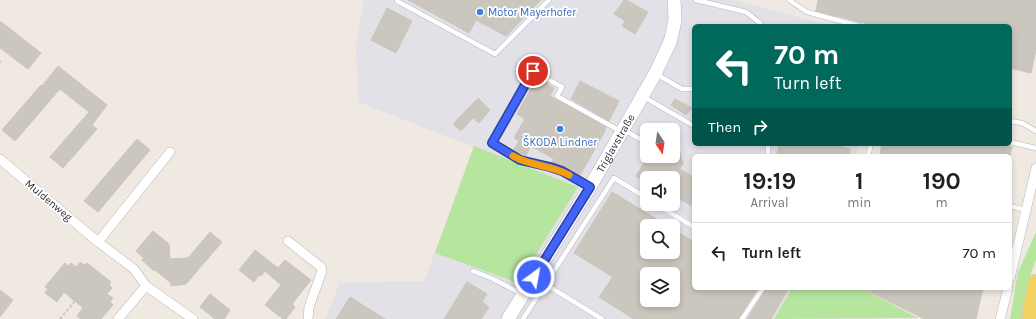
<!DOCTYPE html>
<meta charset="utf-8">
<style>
:root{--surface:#fff;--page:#f2f2f2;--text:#202124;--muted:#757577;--line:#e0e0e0}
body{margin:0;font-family:Karla,sans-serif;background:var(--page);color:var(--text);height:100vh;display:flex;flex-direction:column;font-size:15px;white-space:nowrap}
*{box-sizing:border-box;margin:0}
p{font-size:13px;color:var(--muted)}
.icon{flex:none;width:22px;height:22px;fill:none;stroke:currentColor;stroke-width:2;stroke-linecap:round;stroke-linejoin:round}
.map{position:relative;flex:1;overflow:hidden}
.panel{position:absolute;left:692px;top:154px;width:320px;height:136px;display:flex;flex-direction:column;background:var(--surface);border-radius:6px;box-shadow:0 2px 6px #0003}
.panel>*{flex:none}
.banner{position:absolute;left:692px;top:24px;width:320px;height:122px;border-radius:6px;box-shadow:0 2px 6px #0003;background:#00695c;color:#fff;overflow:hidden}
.needle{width:26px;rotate:167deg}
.tools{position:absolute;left:640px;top:123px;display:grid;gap:8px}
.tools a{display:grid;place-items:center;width:40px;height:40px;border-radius:6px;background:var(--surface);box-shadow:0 2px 6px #0003;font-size:20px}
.pin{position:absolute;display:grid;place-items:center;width:34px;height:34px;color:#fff;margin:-17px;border:2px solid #fff;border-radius:50%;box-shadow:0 1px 4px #0007}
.me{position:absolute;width:44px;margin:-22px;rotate:32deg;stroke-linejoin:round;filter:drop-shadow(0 0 3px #0008)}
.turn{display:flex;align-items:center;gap:14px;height:84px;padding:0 16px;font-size:18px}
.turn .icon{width:52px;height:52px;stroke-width:2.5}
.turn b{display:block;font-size:28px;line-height:34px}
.then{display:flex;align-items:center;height:38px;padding:0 16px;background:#0003;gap:8px;font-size:15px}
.eta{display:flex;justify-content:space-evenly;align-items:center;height:68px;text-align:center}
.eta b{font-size:24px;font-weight:700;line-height:28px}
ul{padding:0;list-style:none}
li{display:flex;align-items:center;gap:12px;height:60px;padding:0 16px;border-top:1px solid var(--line)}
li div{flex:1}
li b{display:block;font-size:15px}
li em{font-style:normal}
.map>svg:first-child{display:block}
.industrial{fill:#e3e1e8;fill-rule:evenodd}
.green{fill:#b6e59e}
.building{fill:#cbc7bf;stroke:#cbc5ba;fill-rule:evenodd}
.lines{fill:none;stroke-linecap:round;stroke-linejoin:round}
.lane-casing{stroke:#b4b7c1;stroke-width:5.5}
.street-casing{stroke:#b4b7c1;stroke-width:10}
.secondary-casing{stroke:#b4b7c1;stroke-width:14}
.primary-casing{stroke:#c9c9c9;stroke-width:16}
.path{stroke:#c9c9c9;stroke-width:2;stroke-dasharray:3 2;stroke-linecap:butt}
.lane{stroke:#fff;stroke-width:4.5}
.street{stroke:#fff;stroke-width:9}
.secondary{stroke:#fff;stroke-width:13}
.primary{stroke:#f2d163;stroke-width:15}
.route-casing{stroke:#2b41a3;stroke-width:10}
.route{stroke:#4264fb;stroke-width:7}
.slow{stroke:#f59e0b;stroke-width:7}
.shop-dot{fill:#3f7fe0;stroke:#fff;stroke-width:1.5}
.labels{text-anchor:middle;stroke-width:3.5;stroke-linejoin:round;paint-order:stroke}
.shop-label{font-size:11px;fill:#366cbe;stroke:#fff;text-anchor:start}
.street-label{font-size:11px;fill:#2e2e2e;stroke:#fff}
</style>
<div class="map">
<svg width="1036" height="319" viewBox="0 0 1036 319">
<rect width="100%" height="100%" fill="#efe9e1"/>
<path class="industrial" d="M364 0H733L833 26H694V144H859L856 156H694V288H792L774 319H325L340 283 424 281 474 147 358 102 356 45ZM647 130H673V156H647ZM647 178H673V204H647ZM647 226H673V252H647ZM647 274H673V300H647Z"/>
<g class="green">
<path d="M474 146 578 187 518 283 435 253Z"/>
<path d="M1036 232V260L1032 270 1026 297 1023 319H1010L1018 272Z"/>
<path d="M792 288H861L918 318 774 319Z"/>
</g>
<g class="building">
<path d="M408 0H541L506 36 476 20 469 33Z"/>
<path d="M624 0H626L648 12 635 34 622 26 625 21 614 14Z"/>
<path d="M818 0H1036V50L1031 73 1010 68V26H876L816 11Z"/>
<path d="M387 8 412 21 396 53 371 40Z"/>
<path d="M0 21 41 53 28 69 0 48Z"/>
<path d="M58 66 107 105 92 125 97 129 63 168 50 157 89 112 60 89 15 141 2 130 41 85 42 86Z"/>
<path d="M537 78 554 88 550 96 606 127 604 131H605L579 177 552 162 554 159 531 146 525 157 513 151 519 141 514 138 525 119 517 114Z"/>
<path d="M580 81 619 101 609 121 571 99Z"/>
<path d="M478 98 490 110 479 123 473 118 461 131 453 124Z"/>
<path d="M675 99 692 108 686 115 671 105Z"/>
<path d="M676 137 683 164 680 169 694 177V207L673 195V178H647V182L636 176 648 156H673V138Z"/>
<path d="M137 139 150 150 98 212 84 201Z"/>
<path d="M779 144H830L850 149 849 156H787L777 154Z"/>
<path d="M882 144H1002L1012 147 1010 156H892L880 153Z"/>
<path d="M612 192 668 226H647V252H673V229L694 242V288H758L738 319H634L599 297 613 277 574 253ZM647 274H673V300H647Z"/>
<path d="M153 231 169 244 170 259 188 258 210 232 222 242 186 284 171 286V283L155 270 154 271 142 260 144 258 136 251Z"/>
<path d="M255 250 278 268 285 260 311 280 292 304 295 307 286 319H283L265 305 281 285 265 271 261 276 259 275 254 282 239 270Z"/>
<path d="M80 262 84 265 87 263 111 282 109 285 112 288 107 294 113 298 110 302 113 305 101 319H81L77 316 83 308 64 292 57 302 45 293 48 289 45 287 65 263 68 266 71 263 76 267Z"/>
<path d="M467 282 487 294 482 302 489 307 481 319H444Z"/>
<path d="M767 288H789L771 319H747Z"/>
<path d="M862 288H931L945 291 946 288H983L976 319H924Z"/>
<path d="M0 290 13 300 0 317Z"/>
<path d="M210 294 230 310 224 319H215L200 307Z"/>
<path d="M350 297 385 319H336Z"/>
</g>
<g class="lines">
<defs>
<g id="lane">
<path d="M398 0 397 1 495 54 549 0"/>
<path d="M696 0 746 12 760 23V26"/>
<path d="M789 0 807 12 859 26"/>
<path d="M656 74 682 89H694"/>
<path d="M644 97 694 126"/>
<path d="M1010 121 1022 123 1036 131"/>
<path d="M1010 142 1036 148"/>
<path d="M768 144V156"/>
<path d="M868 156 871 144"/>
<path d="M589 187 562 171 550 167 520 160 492 143 533 71 562 87 557 96 622 132 629 133 640 139"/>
<path d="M656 204 694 227"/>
<path d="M1010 206 1026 210"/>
<path d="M473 271 491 278 522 294"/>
<path d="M535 278 602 319"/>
<path d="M523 319 614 178 647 198"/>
<path d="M742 319 763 288"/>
</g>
<g id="street">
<path d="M0 159 98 242 134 269 146 286 193 319"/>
<path d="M288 241 321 267 322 271 309 307 308 319"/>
<path d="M98 242 170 152"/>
<path d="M1010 278 1036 168"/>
<path d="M118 319 146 286"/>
<path d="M1000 319 1008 288"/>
</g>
<g id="secondary">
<path id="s1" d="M508 319 590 187 655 74 670 42 673 30 675 19 674 0"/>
</g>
<path id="primary" d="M1030 319V310L1036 282"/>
</defs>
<use href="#lane" class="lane-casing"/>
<use href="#street" class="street-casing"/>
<use href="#secondary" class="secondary-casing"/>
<use href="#primary" class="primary-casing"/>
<g class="path">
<path d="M0 62 1 61"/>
<path d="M60 319 75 301"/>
</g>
<use href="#lane" class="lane"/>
<use href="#street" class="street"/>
<use href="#secondary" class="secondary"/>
<use href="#primary" class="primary"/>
</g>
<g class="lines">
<defs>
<path id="route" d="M533 71 492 143 520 160 550 167 562 171 590 187 534 277"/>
</defs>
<use href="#route" class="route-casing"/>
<use href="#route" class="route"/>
<path class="slow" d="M513 156C530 166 551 165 569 175"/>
</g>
<g class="shop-dot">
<circle cx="480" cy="12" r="4"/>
<circle cx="560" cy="129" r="4"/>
</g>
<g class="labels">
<g class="shop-label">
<text x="488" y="16">Motor Mayerhofer</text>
<text x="560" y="146" text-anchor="middle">ŠKODA Lindner</text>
</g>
<g class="street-label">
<text dy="4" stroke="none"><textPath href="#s1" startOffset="206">Triglavstraße</textPath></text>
<text transform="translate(49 200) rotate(40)" y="4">Muldenweg</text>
</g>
</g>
</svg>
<div class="tools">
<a><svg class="needle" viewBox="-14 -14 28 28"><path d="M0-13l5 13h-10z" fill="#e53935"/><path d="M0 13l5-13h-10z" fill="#757577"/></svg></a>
<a><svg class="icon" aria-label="sound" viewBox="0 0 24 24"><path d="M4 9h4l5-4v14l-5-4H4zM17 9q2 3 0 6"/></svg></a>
<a><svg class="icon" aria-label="search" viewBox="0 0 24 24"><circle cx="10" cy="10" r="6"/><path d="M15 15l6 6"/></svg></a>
<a><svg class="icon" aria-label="layers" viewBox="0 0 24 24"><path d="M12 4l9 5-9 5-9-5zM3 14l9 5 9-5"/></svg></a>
</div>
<div class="pin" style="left:533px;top:71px;background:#d93025"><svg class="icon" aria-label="arrive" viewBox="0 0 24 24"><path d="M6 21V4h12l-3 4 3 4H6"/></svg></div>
<svg class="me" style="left:534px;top:277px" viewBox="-20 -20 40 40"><circle r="17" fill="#4264fb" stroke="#fff" stroke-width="3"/><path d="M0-11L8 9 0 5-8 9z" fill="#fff"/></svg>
<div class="banner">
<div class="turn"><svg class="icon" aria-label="left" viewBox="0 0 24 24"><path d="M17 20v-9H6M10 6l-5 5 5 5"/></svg><div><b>70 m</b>Turn left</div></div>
<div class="then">Then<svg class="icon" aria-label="right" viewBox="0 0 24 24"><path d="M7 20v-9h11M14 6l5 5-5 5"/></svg></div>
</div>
<section class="panel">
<div class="eta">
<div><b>19:19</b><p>Arrival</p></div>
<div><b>1</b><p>min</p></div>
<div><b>190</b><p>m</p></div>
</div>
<ul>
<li><svg class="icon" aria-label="left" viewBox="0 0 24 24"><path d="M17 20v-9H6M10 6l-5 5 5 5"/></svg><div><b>Turn left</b></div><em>70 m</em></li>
</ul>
</section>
</div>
